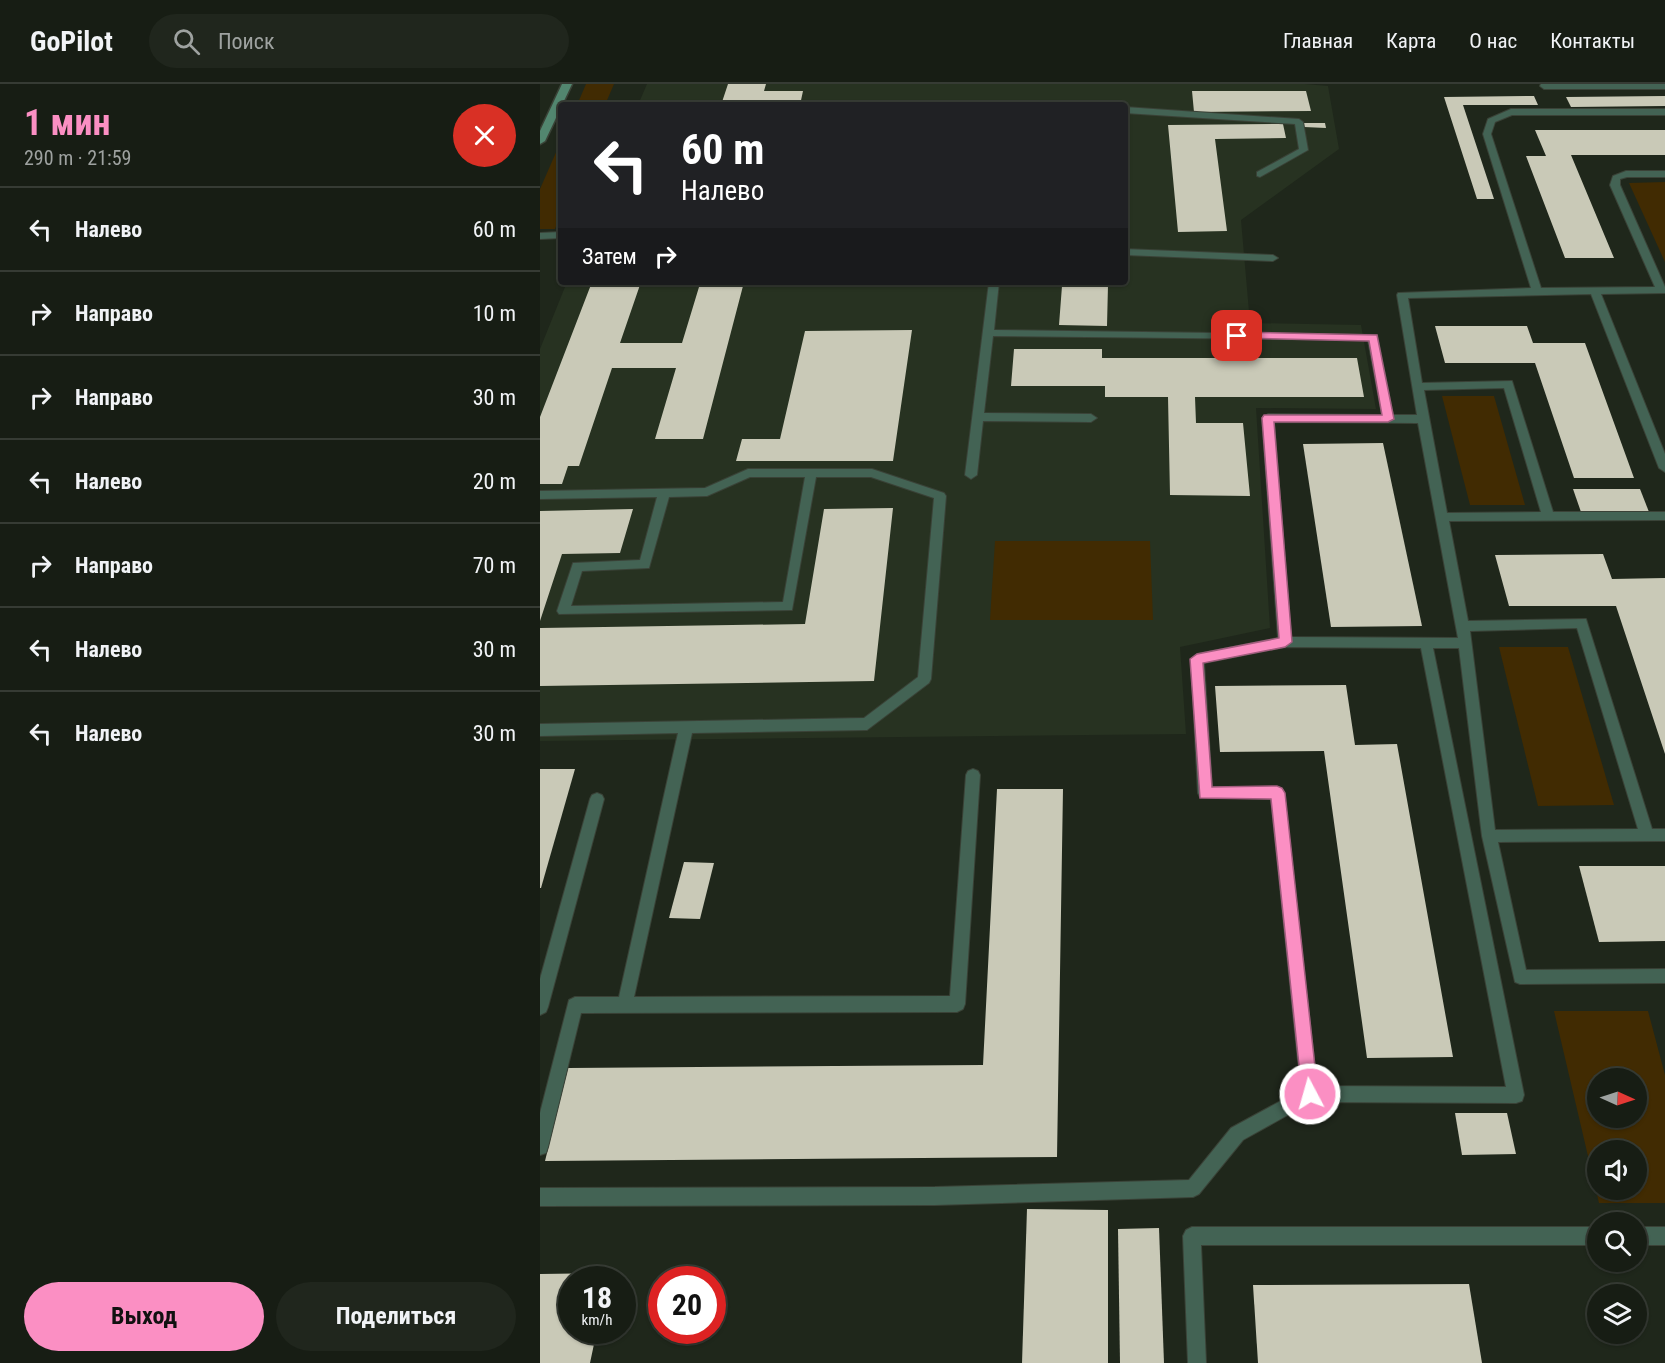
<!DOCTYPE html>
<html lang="ru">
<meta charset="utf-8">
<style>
:root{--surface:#171d14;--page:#20261d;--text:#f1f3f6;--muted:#9ea2a0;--line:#363b34;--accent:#fb8fc3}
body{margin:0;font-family:"Roboto Condensed",sans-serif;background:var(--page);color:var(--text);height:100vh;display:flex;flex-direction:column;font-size:22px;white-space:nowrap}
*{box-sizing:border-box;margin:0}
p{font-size:20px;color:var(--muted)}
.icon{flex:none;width:33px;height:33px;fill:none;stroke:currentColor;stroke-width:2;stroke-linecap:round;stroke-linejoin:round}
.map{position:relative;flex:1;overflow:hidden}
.details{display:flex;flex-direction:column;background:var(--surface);width:540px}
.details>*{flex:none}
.top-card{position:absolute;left:18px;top:18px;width:570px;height:183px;border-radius:6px;box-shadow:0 2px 4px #0004,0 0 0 2px var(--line);background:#202124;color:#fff;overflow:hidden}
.needle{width:39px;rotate:93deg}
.controls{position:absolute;left:1047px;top:984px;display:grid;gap:12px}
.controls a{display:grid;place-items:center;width:60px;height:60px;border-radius:50%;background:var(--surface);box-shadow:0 2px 4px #0004,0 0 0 2px var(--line);font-size:30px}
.speed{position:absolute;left:18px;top:1182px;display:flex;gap:12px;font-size:30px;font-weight:700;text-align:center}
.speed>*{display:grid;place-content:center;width:78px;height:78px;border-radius:50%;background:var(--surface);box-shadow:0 2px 4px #0004,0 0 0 2px var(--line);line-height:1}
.speed small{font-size:15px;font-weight:400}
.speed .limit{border:9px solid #d22;background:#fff;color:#111}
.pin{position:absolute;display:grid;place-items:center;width:51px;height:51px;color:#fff;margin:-26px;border-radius:12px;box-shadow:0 3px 9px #0006}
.me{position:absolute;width:66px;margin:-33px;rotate:354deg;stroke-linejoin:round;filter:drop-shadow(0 0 4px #0008)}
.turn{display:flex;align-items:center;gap:21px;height:126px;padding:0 24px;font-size:27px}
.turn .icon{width:78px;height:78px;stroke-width:2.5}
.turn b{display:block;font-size:42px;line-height:51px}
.then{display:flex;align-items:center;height:57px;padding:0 24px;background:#0003;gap:12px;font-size:22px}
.round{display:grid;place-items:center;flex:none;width:63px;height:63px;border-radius:32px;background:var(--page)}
.headline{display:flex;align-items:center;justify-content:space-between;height:102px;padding:0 24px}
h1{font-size:36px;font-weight:700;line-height:45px;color:var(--accent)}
.button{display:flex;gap:12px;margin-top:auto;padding:12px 24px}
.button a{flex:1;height:69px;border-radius:36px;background:var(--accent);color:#111;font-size:24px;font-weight:700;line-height:69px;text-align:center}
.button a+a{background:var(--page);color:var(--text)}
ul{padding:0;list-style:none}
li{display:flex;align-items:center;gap:18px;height:84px;padding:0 24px;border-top:2px solid var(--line)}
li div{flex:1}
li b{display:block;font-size:22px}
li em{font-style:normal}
header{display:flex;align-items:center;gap:36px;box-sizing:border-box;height:84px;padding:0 30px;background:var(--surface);border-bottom:2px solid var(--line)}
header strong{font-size:28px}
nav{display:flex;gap:33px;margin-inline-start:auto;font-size:21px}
.search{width:420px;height:54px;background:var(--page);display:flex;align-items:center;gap:15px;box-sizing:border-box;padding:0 21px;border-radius:33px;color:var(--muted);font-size:22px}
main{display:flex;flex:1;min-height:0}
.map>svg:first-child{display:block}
.built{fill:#273221}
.green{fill:#412b02;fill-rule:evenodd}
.building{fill:#c9c9b7}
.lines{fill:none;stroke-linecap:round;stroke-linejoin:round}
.service-casing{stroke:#3a4237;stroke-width:2}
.secondary-casing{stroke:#3a4237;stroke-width:3}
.service{fill:#436354;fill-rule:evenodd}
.secondary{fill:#52866f;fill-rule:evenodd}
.route{fill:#fb8fc3;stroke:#a35d7f;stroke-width:1.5}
</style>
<header>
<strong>GoPilot</strong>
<div class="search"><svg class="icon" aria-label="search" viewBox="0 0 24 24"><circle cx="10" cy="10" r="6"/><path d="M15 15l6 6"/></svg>Поиск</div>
<nav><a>Главная</a><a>Карта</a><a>О нас</a><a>Контакты</a></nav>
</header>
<main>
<section class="details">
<div class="headline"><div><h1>1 мин</h1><p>290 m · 21:59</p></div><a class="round" style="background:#d93025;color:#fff"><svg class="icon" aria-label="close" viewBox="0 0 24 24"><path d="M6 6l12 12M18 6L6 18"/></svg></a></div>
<ul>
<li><svg class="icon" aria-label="left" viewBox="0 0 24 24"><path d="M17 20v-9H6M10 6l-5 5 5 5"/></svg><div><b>Налево</b></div><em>60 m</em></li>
<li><svg class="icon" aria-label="right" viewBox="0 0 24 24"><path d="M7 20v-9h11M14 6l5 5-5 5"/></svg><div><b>Направо</b></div><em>10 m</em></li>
<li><svg class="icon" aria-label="right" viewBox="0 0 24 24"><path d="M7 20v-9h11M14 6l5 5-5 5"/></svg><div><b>Направо</b></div><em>30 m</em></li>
<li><svg class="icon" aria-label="left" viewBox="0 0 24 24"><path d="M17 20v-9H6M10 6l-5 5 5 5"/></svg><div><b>Налево</b></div><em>20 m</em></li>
<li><svg class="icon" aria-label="right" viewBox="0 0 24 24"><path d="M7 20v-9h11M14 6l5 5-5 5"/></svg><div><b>Направо</b></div><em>70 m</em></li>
<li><svg class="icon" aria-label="left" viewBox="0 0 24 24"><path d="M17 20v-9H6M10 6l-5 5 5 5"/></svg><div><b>Налево</b></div><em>30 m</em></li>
<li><svg class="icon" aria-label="left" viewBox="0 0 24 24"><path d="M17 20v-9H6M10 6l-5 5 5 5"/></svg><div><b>Налево</b></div><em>30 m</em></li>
</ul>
<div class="button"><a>Выход</a><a>Поделиться</a></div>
</section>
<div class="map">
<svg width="1125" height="1279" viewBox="0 0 1125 1279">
<rect width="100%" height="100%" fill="#1f271b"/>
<path class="built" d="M107 0H765L788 2 799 65 701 136 710 239 821 241 836 325 716 324 730 544 640 563 646 650 0 657V265L27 198H585V21H98Z"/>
<g class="green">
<path d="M46 0H74L65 21H37Z"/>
<path d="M21 57V129L15 145H0V105Z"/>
<path d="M1125 98V178L1089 99Z"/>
<path d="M902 312H954L985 421H930Z"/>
<path d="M455 457H610L613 536H450Z"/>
<path d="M959 563H1028L1074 721 998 722Z"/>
<path d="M1014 927H1108L1125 991V1119H1059ZM1058 994H1096V1034H1058ZM1058 1066H1096V1106H1058Z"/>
</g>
<g class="building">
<path d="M188 0H226L224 7H263L260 21H181Z"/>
<path d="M652 7H766L771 27 654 28Z"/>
<path d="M994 12 998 21H923L954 115H937L904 13Z"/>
<path d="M1125 12V22L1031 23 1026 13Z"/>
<path d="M763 39H785L786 44 764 43Z"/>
<path d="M743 40 746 54 675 55 687 147 638 148 628 41Z"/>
<path d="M995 46H1125V71H1031L1074 174H1025L986 72H1006Z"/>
<path d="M52 198H101L80 259H142L159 203 203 202 163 355H115L136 284H72L39 382H28L22 400H0V333Z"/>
<path d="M516 198H573V201H568L567 242 519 241 522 202H515Z"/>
<path d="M895 242H987L993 259H1045L1094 394H1034L995 279H905Z"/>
<path d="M372 246 353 377H196L202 355H240L265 247Z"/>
<path d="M474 265H562V274H817L824 313H655L656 339H703L710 412 630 411 628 313H565V302H471Z"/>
<path d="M843 359 882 542 791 543 763 360Z"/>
<path d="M1033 405H1100L1109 428H1041Z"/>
<path d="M353 424 334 597 0 602V544L265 540 284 425Z"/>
<path d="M93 425 80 469 22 470 0 537V427Z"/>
<path d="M1063 470 1072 495 1125 494V670L1076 522H969L955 471Z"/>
<path d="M806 601 815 661 857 660 913 973 827 974 784 667 680 668 675 602Z"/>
<path d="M0 685H35L1 804H0Z"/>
<path d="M457 705H523L517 1073 5 1077 28 984 443 981Z"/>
<path d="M144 778 174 779 160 835 129 834Z"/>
<path d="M1039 782H1125V857L1059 858Z"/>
<path d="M915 1029H967L976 1070 922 1071Z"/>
<path d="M487 1125 568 1126V1279H482Z"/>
<path d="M619 1144 624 1279H580L578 1145Z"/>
<path d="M69 1189 67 1196H32V1246H57L50 1279H0V1190Z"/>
<path d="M929 1200 942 1279H718L713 1201Z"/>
</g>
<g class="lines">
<defs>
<g id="service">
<path d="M1001 0H1125V5H1004L1000 2Z"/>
<path d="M585 23 759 35 763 38 768 66 720 93 717 92V88L759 65 755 40 585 29Z"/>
<path d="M971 25H1125V31H972L955 38 951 50 1001 204 1115 203 1070 101 1073 92 1086 87H1125V93H1087L1080 95V101L1125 203V209L1061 210 1125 370V388L1119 384 1051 210 868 214 882 299 972 297 1013 428H1125V436L909 437 928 537 1046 535 1112 745H1125V757L958 758 986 886 1125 885V899L980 900 975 898 942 752 919 564H893L984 1011 982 1017 976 1019 771 1018 703 1056 659 1110 653 1113 395 1121 0 1122V1104L395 1103 649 1096 691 1044 761 1006 731 715 660 713 658 709 651 575 657 570 738 554 722 334 728 330 842 331 828 256 453 252 444 329 551 330 557 334 551 338 443 337 437 391 431 395 425 391 449 198H459L454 246 837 251 853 331H877L857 211 858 209 991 204 943 50 948 35ZM964 304 1001 428 907 429 884 306ZM734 338 878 339 918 554 751 553ZM1037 544 1098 745 955 746 930 547ZM745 563 881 564 966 1003 777 1002 744 709 742 705 737 703H672L664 579Z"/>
<path d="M21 148V154L0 155V149Z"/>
<path d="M585 165 733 171 738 174 733 177 585 171Z"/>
<path d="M208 385H332L404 409 406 412 391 595 389 599 327 646 152 649 94 913 410 912 426 691 428 687 433 685 438 687 440 691 425 920 423 925 417 928 41 929 8 1063 6 1069 0 1071V1029L29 916 35 913H79L138 649 0 652V640L324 634 378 593 394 414 331 393H276L252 526 19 530 17 527 33 479 100 476 117 413 0 415V407L165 404ZM210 393H265L243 518 31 522 42 487 109 484 129 413 167 412Z"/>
<path d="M57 709 62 711 64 715 8 923 6 928 0 931V895L50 715 52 711Z"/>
<path d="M652 1143H1058V1161H661L666 1279H648L643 1152 646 1146Z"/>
<rect x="1096" y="1143" width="29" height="18"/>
</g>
<path id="secondary" d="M22 0H32L5 57 0 60V47Z"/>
</defs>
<use href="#service" class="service-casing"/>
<use href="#secondary" class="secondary-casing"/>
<use href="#service" class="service"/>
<use href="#secondary" class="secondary"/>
</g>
<path class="route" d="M697 248 837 251 854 335 848 338H734L752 558 745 563 663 579 672 703 737 702 742 704 745 709 778 1010 776 1016 770 1019 764 1016 762 1010 731 715 660 714 650 575 657 570 739 554 722 334 724 331H842L829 257 694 254 692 252Z"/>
</svg>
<div class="controls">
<a><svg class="needle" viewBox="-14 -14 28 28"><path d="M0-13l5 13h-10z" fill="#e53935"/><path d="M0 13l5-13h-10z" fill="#9ea2a0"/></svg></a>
<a><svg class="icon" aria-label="sound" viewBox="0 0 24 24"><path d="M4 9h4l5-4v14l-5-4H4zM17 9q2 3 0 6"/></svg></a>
<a><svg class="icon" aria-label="search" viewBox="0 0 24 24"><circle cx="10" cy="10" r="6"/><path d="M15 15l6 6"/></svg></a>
<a><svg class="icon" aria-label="layers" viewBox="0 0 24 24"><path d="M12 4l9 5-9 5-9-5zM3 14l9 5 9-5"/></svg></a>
</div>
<div class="speed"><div>18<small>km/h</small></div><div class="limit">20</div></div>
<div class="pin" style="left:697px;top:252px;background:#d93025"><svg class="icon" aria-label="arrive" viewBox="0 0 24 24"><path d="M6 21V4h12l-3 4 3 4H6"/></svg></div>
<svg class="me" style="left:770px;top:1010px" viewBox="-20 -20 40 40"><circle r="17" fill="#fb8fc3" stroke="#fff" stroke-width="3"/><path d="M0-11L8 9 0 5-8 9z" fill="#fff"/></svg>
<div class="top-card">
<div class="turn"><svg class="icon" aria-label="left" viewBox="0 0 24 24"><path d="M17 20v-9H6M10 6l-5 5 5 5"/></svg><div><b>60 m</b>Налево</div></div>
<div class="then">Затем<svg class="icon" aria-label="right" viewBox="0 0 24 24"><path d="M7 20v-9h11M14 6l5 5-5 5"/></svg></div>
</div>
</div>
</main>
